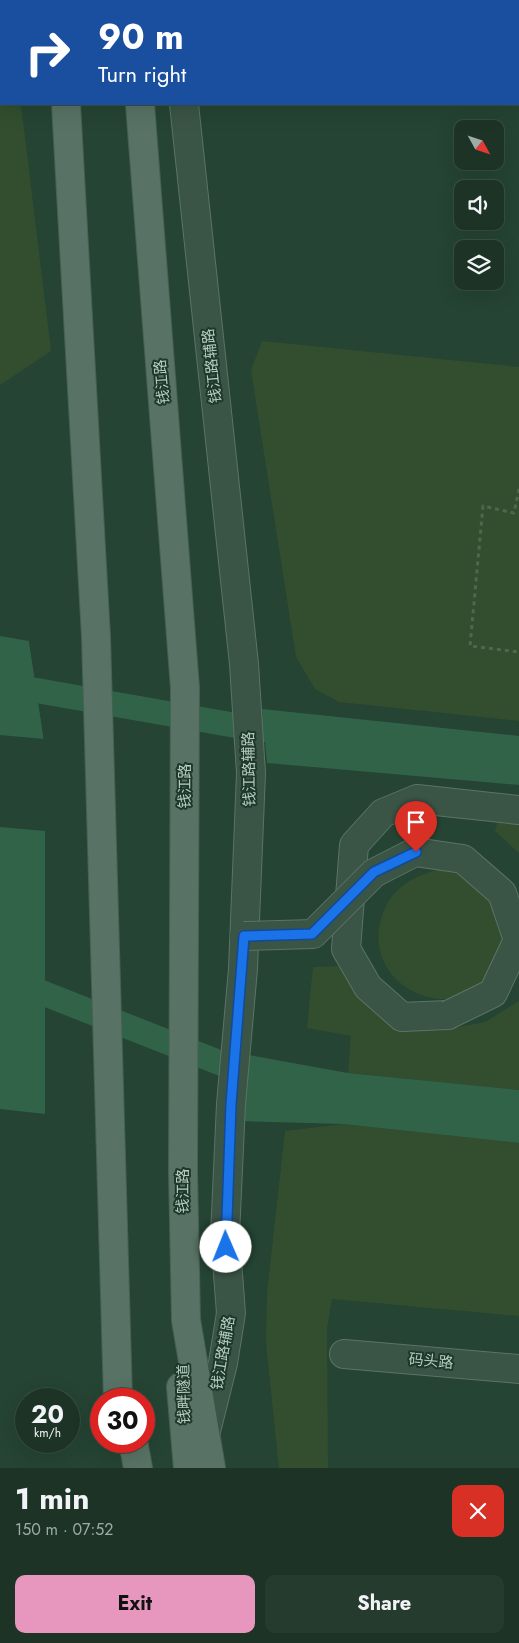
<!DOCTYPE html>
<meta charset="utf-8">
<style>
:root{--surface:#1c3326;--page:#253b2e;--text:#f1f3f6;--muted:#a0aaa7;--line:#3a4e43;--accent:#e797bd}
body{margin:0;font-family:Jost,"Noto Sans SC",sans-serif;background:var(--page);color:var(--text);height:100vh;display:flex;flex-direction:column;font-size:19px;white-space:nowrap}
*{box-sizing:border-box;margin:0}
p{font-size:16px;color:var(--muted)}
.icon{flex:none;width:28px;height:28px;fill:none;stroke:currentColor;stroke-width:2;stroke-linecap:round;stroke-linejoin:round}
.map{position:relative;height:1468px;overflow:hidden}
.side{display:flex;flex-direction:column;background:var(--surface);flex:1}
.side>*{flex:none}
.top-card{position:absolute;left:0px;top:0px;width:520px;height:105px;box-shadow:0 5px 20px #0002,0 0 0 1px var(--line);background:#1a4fa0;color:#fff;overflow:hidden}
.needle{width:32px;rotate:130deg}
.controls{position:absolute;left:454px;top:120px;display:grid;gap:10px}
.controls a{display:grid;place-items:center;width:50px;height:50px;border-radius:10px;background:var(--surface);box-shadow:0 5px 20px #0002,0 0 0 1px var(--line);font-size:25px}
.speed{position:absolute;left:15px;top:1388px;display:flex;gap:10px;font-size:25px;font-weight:700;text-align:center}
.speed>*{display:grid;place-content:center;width:65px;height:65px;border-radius:50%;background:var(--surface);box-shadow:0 5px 20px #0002,0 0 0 1px var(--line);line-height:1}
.speed small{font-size:12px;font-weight:400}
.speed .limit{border:8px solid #d22;background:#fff;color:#111}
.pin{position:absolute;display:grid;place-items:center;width:42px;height:42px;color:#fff;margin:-51px -21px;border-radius:50% 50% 50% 0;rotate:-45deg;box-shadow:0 0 5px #0007}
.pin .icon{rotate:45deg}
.me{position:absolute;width:55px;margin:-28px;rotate:359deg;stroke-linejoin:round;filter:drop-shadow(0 0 4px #0008)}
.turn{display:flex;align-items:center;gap:18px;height:105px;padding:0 15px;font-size:22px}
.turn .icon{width:65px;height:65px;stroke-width:2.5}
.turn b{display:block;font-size:35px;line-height:42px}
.round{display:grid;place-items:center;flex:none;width:52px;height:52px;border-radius:10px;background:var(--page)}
.headline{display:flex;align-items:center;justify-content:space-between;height:85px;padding:0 15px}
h1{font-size:30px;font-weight:700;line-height:38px}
.primary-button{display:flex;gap:10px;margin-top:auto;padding:10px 15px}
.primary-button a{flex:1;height:58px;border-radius:10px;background:var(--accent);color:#111;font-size:20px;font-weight:700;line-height:58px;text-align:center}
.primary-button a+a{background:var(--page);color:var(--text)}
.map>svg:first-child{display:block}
.green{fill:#324e2e}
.water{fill:#316348}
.pier{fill:#254433}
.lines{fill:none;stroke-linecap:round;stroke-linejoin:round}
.canal{stroke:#316348;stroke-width:25}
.minor-casing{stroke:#5b7467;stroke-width:30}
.major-casing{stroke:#466052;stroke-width:30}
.path{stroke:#4e684e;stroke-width:3;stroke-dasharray:4 4;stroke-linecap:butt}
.minor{stroke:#3a5446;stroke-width:28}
.major{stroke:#587365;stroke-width:28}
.minor-bridge-casing{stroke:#5b7467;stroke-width:30;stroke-linecap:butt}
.minor-bridge{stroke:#3a5446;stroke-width:28}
.route-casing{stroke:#114b97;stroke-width:12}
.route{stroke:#1a73e8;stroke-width:9}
.labels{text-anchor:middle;stroke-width:4;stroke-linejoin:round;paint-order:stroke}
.street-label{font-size:15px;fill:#b7cdc2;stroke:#1e392b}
</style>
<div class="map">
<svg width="519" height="1468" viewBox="0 0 519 1468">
<rect width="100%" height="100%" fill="#254433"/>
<g class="green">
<path d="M0 53 1 104H21L51 351 0 385Z"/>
<path d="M262 341 519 367V721L339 702 315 689 296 657 251 370Z"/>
<path d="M498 819 519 821V853L495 831Z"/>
<path d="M437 870 459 872 504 913C504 925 508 943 504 955 503 961 495 968 491 973 487 978 483 984 479 988 472 994 460 998 451 999 405 1002 366 962 382 916 391 889 411 877 437 870Z"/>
<path d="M340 966 373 1005 439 1031 485 1022 519 1001V1090L348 1073 351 1036 307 1028 313 967Z"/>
<path d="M343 1124 519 1143V1316L332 1299 327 1328 328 1468H279L266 1344 267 1293 285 1131Z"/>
</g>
<g class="water">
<path d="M0 636 29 641 44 739 0 735Z"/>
<path d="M262 709 519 736V785L267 763Z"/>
<path d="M0 827 45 831V1114L0 1109Z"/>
<path d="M249 1055 348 1073 519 1090V1143L343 1124 240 1121Z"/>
</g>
<g class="pier">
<path d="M29 641H31L46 739 44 741Z"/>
<path d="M45 829 47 831V1114L45 1116Z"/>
</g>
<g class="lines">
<g class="canal">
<path d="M0 684 250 728 298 733"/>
<path d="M0 976 253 1076"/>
</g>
<defs>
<g id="minor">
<path d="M0 8H1"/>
<path d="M184 104 244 664 251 773 243 969 231 1104 225 1235 231 1313 223 1363 205 1435"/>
<path d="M448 1015 402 1017 368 987 346 949 354 845 383 813 417 799 519 810"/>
<path d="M344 1354 519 1369"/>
</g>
<g id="major">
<path d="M59 0V1"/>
<path d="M132 1V0"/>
<path d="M66 104 96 637 118 1399"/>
<path d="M140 104 185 688 183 1172 186 1320 211 1468"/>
<path d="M181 1387 188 1468"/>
<path d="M133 1441 138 1468"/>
</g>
</defs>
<use href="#minor" class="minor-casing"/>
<use href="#major" class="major-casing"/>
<path class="path" d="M519 489 514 513 483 506 470 646 519 652"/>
<use href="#minor" class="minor"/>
<use href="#major" class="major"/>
<defs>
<path id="minor-bridge" d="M244 936 313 934 374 873 415 852 463 859 502 893 518 940 493 993 448 1015"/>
</defs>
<use href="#minor-bridge" class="minor-bridge-casing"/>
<use href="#minor-bridge" class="minor-bridge"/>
</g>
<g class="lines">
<defs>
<path id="route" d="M226 1247 231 1104 244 936 312 934 374 872 416 852"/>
</defs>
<use href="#route" class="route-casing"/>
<use href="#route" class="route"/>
</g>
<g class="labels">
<g class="street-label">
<text transform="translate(212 366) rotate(-96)" y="5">钱江路辅路</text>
<text transform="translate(162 382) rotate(-95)" y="5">钱江路</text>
<text transform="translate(249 769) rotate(-91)" y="5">钱江路辅路</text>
<text transform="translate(185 786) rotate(-90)" y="5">钱江路</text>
<text transform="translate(183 1191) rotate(-90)" y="5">钱江路</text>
<text transform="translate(223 1353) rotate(-80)" y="5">钱江路辅路</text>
<text transform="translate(431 1361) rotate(5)" y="5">码头路</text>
<text transform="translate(184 1394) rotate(-91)" y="5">钱畔隧道</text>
</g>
</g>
</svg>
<div class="controls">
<a><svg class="needle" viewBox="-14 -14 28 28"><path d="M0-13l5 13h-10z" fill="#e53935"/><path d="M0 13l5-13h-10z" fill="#a0aaa7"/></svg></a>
<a><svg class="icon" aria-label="sound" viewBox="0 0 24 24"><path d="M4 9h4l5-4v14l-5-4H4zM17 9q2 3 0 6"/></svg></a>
<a><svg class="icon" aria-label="layers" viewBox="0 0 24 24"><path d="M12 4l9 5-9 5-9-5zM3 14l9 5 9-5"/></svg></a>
</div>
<div class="speed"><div>20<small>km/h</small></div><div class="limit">30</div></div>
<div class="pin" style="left:416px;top:852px;background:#d93025"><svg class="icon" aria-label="arrive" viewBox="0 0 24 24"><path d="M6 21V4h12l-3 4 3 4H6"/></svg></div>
<svg class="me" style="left:226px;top:1247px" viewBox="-20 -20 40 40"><circle r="19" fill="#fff"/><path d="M0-13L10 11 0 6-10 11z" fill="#1a73e8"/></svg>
<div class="top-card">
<div class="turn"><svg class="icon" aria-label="right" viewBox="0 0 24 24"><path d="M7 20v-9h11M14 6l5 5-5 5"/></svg><div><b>90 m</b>Turn right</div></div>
</div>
</div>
<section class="side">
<div class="headline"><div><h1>1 min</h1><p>150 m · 07:52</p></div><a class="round" style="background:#d93025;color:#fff"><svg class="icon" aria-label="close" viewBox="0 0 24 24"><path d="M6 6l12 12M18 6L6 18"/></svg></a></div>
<div class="primary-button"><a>Exit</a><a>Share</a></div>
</section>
